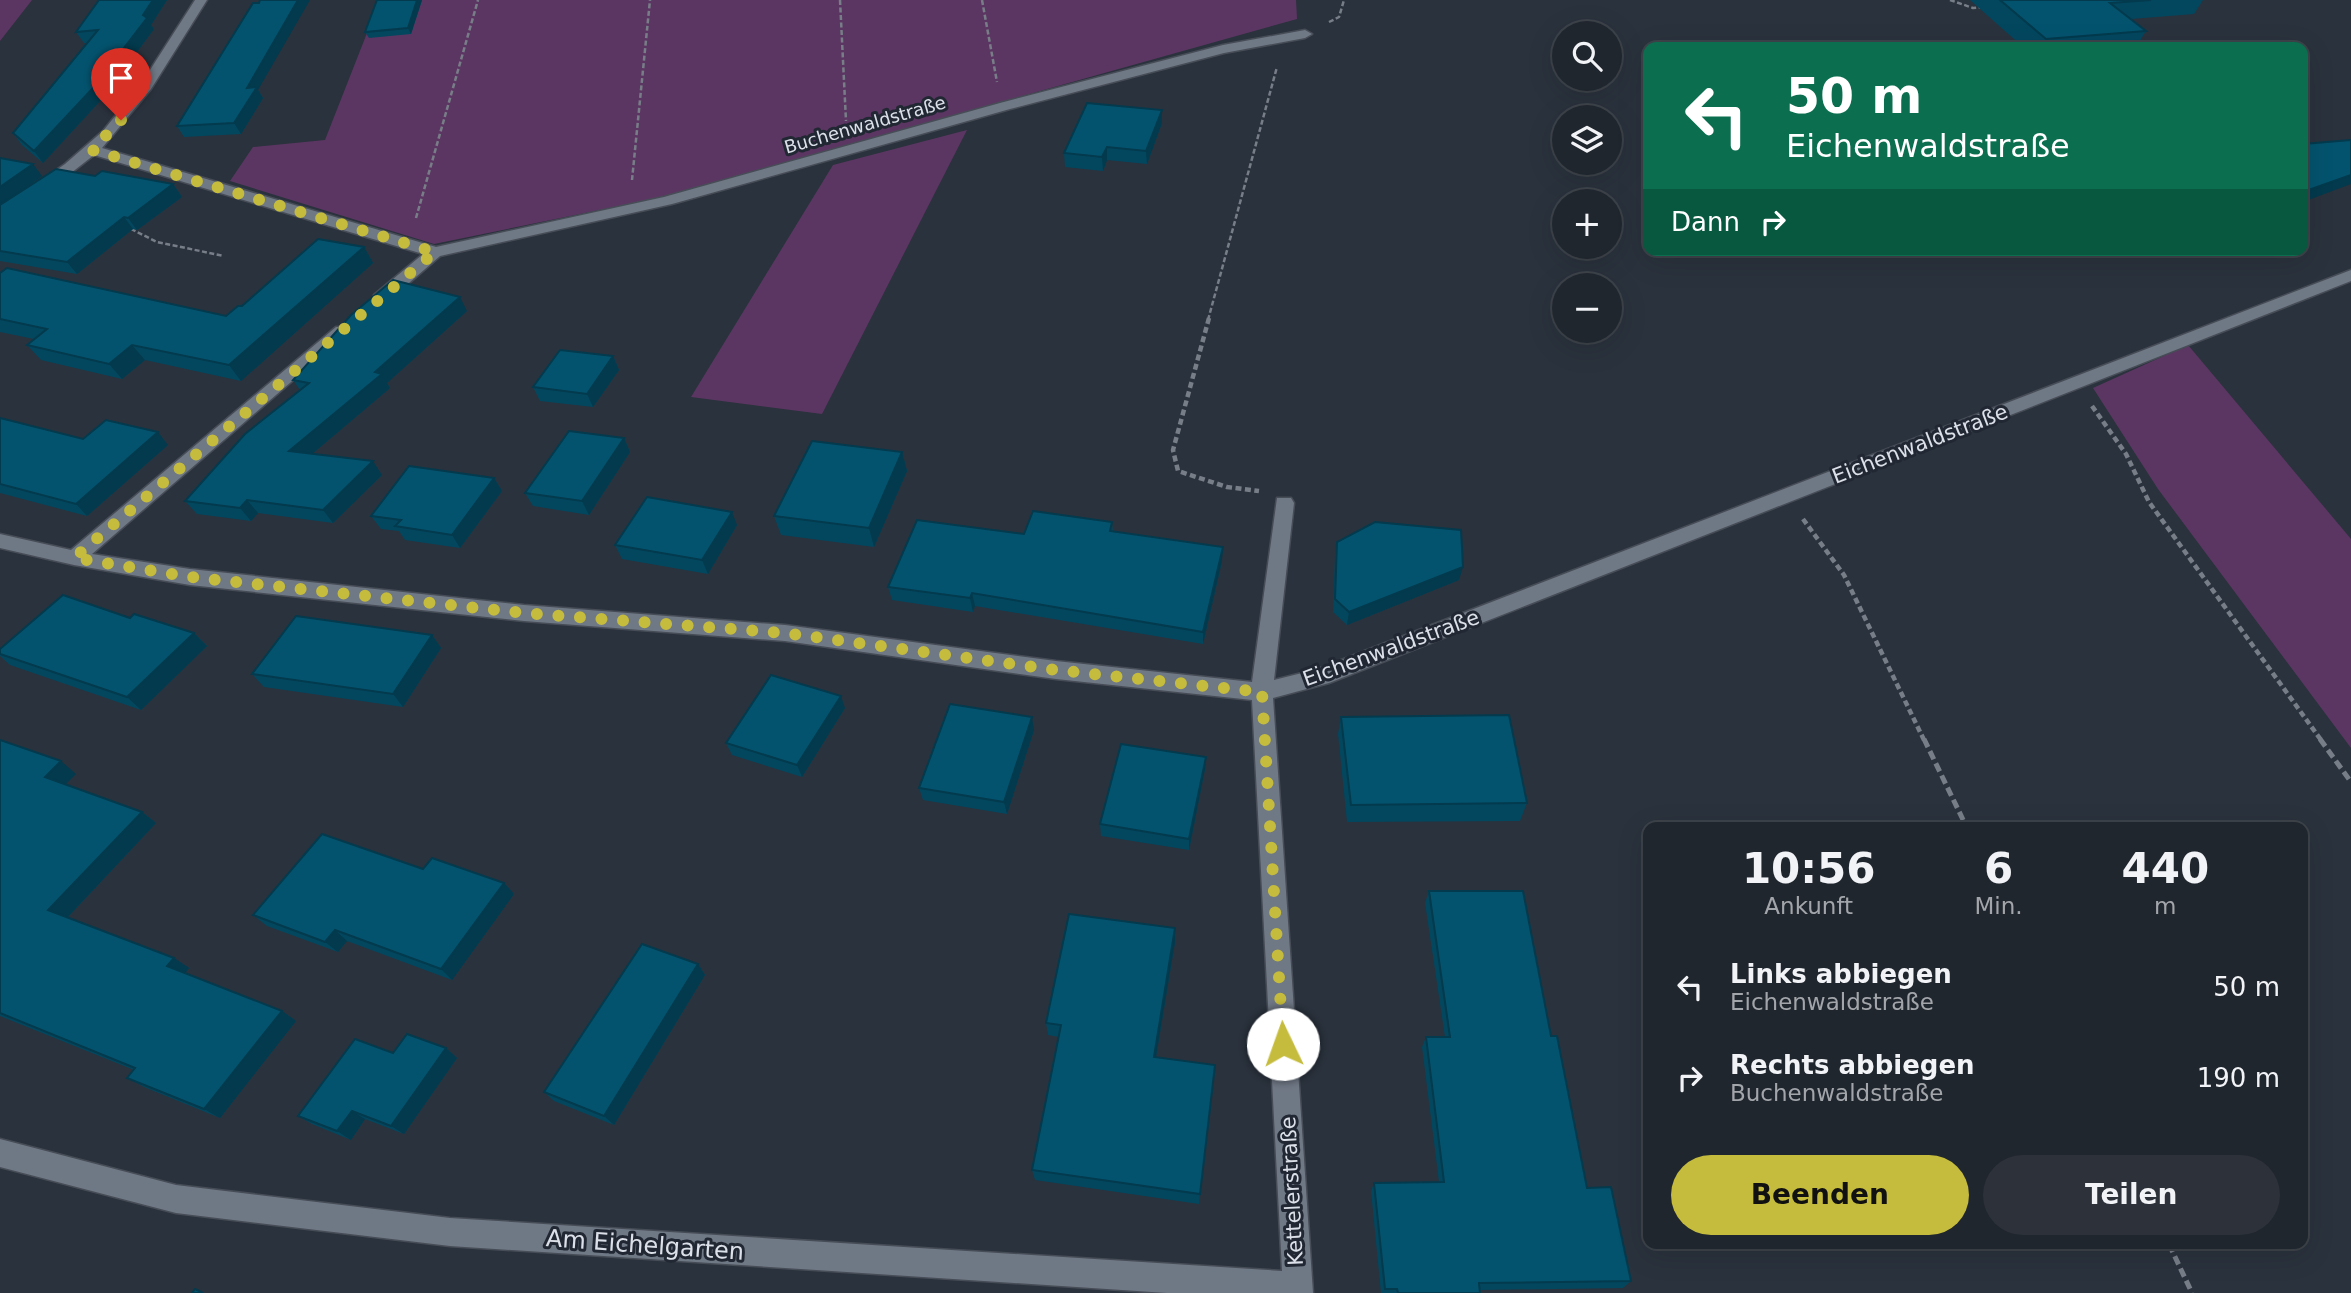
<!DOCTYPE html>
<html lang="de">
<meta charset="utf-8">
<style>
:root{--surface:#20262e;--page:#2d323a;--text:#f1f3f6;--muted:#a2a5aa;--line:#3d434a;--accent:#c5bc3d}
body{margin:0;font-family:"DejaVu Sans",sans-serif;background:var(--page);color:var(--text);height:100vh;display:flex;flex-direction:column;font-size:26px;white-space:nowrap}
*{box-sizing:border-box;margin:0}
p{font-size:23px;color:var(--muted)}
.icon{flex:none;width:38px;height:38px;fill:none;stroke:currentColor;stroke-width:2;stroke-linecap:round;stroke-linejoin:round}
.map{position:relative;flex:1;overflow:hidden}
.side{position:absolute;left:1643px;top:822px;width:665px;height:427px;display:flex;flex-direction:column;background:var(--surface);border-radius:14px;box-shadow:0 7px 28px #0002,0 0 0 2px var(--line)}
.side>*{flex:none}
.banner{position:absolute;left:1643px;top:42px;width:665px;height:214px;border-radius:14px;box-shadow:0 7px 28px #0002,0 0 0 2px var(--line);background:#0b6e4f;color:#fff;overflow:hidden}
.controls{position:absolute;left:1552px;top:21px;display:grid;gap:14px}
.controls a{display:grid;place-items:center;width:70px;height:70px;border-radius:50%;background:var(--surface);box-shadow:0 7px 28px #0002,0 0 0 2px var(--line);font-size:35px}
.pin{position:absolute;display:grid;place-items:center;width:60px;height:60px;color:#fff;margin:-72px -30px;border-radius:50% 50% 50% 0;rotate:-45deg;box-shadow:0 0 7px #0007}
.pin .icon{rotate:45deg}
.me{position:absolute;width:77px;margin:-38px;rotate:357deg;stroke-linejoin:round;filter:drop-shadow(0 0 5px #0008)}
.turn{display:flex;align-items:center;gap:24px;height:147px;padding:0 28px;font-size:32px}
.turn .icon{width:91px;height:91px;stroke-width:2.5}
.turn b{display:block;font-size:49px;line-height:60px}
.then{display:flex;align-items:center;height:66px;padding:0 28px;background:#0003;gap:14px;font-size:26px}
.eta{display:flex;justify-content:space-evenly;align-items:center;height:119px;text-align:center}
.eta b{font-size:42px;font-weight:700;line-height:49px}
.cta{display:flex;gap:14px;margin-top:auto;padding:14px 28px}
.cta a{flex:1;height:80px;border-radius:42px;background:var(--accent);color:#111;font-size:28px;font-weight:700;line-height:80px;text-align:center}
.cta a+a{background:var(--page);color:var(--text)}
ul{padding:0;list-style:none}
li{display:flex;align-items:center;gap:21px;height:91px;padding:0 28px}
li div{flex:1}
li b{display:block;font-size:26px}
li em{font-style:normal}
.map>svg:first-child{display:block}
.green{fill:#5c3662}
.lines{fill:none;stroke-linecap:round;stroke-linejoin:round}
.minor-casing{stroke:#474d57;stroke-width:3}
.path-far2{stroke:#787e88;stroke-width:2.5;stroke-dasharray:5 2.5;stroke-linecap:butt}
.path-far1{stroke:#787e88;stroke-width:4.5;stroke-dasharray:6 3.5;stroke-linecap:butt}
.path{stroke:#787e88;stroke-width:5;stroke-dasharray:9 4.5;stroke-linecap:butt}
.minor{fill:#6f7885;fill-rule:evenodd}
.wall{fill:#03475f}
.shaded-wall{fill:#033a4d}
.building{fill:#04536e;stroke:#033a4d;stroke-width:2}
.route{stroke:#c5bc3d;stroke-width:12;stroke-dasharray:0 21.6}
.labels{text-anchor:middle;stroke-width:6;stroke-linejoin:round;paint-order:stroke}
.far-street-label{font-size:18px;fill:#dce0e8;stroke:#212833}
.street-label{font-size:21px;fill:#dce0e8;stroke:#212833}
.near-street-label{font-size:24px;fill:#dce0e8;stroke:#212833}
</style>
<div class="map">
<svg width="2351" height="1293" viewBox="0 0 2351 1293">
<rect width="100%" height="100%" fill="#2a323d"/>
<g class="green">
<path d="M0 0H32L0 41Z"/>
<path d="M380 0H1296L1297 19 658 198 434 244 230 181 253 147 325 140Z"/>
<path d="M967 130 822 414 691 397 833 165Z"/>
<path d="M2188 345 2351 539V748L2158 489 2093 388Z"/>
</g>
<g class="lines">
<defs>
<g id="minor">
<path d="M195 0H207L151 89 102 148 436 247 664 197 1000 103 1223 45 1305 30 1312 34 1305 38 1224 53 1010 109 672 204 440 256 386 303H374V295L423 254 94 155 48 191 0 221V209L65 164 103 131 141 84Z"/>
<path d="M2351 270V281L1329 683 1273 698 1313 1293H1167L450 1246 176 1213 0 1167V1139L176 1185 450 1218 1282 1271 1252 700 1056 679 785 641 524 621 190 585 74 565 0 548V534L71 550 336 327H348L350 331 92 554 190 569 524 605 785 625 1056 661 1252 682 1277 498H1291L1294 503 1274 680 1318 669Z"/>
</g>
</defs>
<use href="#minor" class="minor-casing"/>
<g class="path-far2">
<path d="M840 0 846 121"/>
<path d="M982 0 997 82"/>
<path d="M1950 0 1973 8 1983 7"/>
<path d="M1329 22 1339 17 1344 0"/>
<path d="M632 180 650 0"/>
<path d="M416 218 478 0"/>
<path d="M131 229 157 242 224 256"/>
<path d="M1208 320 1277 67"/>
</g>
<g class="path-far1">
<path d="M1209 318 1173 450 1178 471 1227 487 1259 491"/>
<path d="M2092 406 2126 454 2149 502 2321 740"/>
<path d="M1803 519 1844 575 1924 740"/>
</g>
<g class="path">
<path d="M1924 739 1967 828"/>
<path d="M2320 739 2351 782"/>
<path d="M2169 1244 2192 1293"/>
</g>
<use href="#minor" class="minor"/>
</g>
<g class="wall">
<path d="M99 0H167L151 25 154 29 101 100 43 163 22 145 13 133 87 43H84L76 32Z"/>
<path d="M422 0 411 34 369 38 365 32Z"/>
<path d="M1970 0H2203L2194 14 2131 19 2146 31 2136 47H2023Z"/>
<path d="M258 90 263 98 241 134 184 137 177 126Z"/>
<path d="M1162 123 1147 164 1107 160 1103 171 1065 167 1064 153Z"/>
<path d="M0 158 42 176 22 190 95 176 173 184 182 197 137 230 133 229 77 274 0 261Z"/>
<path d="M364 247 373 263 241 381 145 360 122 379 41 360 27 345 34 339 0 332V273L226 316 242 306Z"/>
<path d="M467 311 387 383 390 388 312 454 382 475 333 523 258 513 251 521 197 514 185 501 300 390 293 380Z"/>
<path d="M613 356 619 370 593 407 540 401 533 387Z"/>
<path d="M0 418 83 439 168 445 87 516 0 493Z"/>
<path d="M624 438 630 452 589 515 533 506 525 493Z"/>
<path d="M902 452 907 471 874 547 781 535 774 516Z"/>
<path d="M494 478 502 491 460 548 405 540 399 531 381 529 371 516Z"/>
<path d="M1112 522 1113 532 1222 561 1203 644 975 606 973 612 892 600 888 587 1024 534Z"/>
<path d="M737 525 708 574 622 559 615 545Z"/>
<path d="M1337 542 1459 580 1347 625 1333 612 1335 555Z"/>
<path d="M130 618 194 633 207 646 141 710 10 665 0 656V649Z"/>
<path d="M432 635 441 648 403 707 264 687 252 674Z"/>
<path d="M845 708 802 777 732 755 726 743Z"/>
<path d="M1341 717 1527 803 1520 821 1347 822 1338 734Z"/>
<path d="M1034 730 1007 814 923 800 919 788Z"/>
<path d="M0 740 76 774 65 784 142 812 156 823 68 917 174 958 189 968 185 973 282 1011 296 1021 220 1118 144 1087 127 1078 134 1070 0 1016Z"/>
<path d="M1206 757 1205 769 1189 850 1101 836 1100 824Z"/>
<path d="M423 869 504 883 514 894 452 980 347 941 338 952 267 926 253 915Z"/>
<path d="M1429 891 1551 1036 1587 1188 1631 1281 1623 1288 1480 1290V1293H1381L1371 1191 1374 1183 1439 1182 1422 1047 1426 1037H1445L1425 903Z"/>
<path d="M1175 942 1156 1057 1214 1077 1199 1204 1035 1180 1032 1170 1059 1037 1048 1035 1046 1023Z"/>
<path d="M698 964 705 975 614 1125 554 1101 544 1092Z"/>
<path d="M446 1048 457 1058 404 1134 365 1119 351 1140 312 1124 298 1116 393 1053Z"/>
</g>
<g class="shaded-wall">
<path d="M153 0H167L151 25 154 29 101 100 43 163 34 151 143 15Z"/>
<path d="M298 0H310L258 90 263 98 241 134 234 123 247 88Z"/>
<path d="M417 0H422L411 34 408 28Z"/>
<path d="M1162 110V123L1147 164 1146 151Z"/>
<path d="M1107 147V160L1103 171 1102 157Z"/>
<path d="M33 164 42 176 0 206V187Z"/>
<path d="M2351 175V184L2303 202V192Z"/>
<path d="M173 184 182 197 137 230 128 218Z"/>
<path d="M124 217 133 229 77 274 67 262Z"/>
<path d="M364 247 373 263 241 381 229 365Z"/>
<path d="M460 297 467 311 387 383 390 388 299 465 289 451 375 372Z"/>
<path d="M132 345 145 360 122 379 109 364Z"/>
<path d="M613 356 619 370 593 407 587 394Z"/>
<path d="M158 432 168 445 87 516 76 504Z"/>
<path d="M624 438 630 452 589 515 582 501Z"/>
<path d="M902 452 907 471 874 547 869 528Z"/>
<path d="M373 461 382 475 333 523 323 510Z"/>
<path d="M494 478 502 491 460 548 452 535Z"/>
<path d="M247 500 258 513 251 521 240 508Z"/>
<path d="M732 512 737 525 708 574 702 560Z"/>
<path d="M1223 547 1222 561 1203 644V632Z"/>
<path d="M1463 567 1459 580 1347 625 1349 612Z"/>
<path d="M972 593 975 606 973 612 970 598Z"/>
<path d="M194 633 207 646 141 710 127 697Z"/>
<path d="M432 635 441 648 403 707 393 694Z"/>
<path d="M841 696 845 708 802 777 797 765Z"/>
<path d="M1032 717 1034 730 1007 814 1004 802Z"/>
<path d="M1206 757 1205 769 1189 850V839Z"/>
<path d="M61 761 76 774 61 789 45 777Z"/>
<path d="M142 812 156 823 64 921 48 910Z"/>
<path d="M504 883 514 894 452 980 441 969Z"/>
<path d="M1175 928V942L1154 1069V1057Z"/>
<path d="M335 930 347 941 338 952 325 942Z"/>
<path d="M174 958 189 968 182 977 167 966Z"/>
<path d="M698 964 705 975 614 1125 604 1116Z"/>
<path d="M282 1011 296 1021 220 1118 204 1109Z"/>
<path d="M446 1048 457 1058 404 1134 391 1126Z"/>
<path d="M352 1111 365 1119 351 1140 337 1131Z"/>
</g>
<g class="building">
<path d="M99 0H153L143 15 147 18 93 88 34 151 13 133 98 30 76 32Z"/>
<path d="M260 0H298L247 88 257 87 234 123 177 126 253 3H259Z"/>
<path d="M377 0H417L408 28 365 32Z"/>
<path d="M2000 0H2151L2110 3 2146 31 2046 39Z"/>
<path d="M1087 103 1162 110 1146 151 1107 147 1102 157 1064 153Z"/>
<path d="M2351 140V175L2303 192V144Z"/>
<path d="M0 158 33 164 0 187Z"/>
<path d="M56 169 95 176 102 171 173 184 128 218 124 217 67 262 0 251V205Z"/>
<path d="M318 239 364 247 229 365 132 345 109 364 27 345 47 329 0 319V273L7 268 226 316 238 306H242Z"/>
<path d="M393 280 460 297 375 372 382 374 289 451 373 461 323 510 247 500 240 508 185 501 245 434 309 383 293 380 351 315Z"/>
<path d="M560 350 613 356 587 394 533 387Z"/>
<path d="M0 418 83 439 106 420 158 432 76 504 0 484Z"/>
<path d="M569 431 624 438 582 501 525 493Z"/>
<path d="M812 441 902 452 869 528 774 516Z"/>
<path d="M409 466 494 478 452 535 395 526 401 520 371 516Z"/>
<path d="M647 497 732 512 702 560 615 545Z"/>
<path d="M1033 511 1112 522 1110 531 1223 547 1203 632 972 593 970 598 888 587 917 520 1024 534Z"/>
<path d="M1375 522 1461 530 1463 567 1349 612 1335 599 1337 542Z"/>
<path d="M63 595 130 618 134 614 194 633 127 697 0 654V649Z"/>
<path d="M296 616 432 635 393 694 252 674Z"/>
<path d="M771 675 841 696 797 765 726 743Z"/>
<path d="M950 704 1032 717 1004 802 919 788Z"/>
<path d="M1509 715 1527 803 1351 805 1341 717Z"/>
<path d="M0 740 61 761 45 777 142 812 48 910 174 958 167 966 282 1011 204 1109 127 1078 135 1068 0 1013Z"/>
<path d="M1121 744 1206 757 1189 839 1100 824Z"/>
<path d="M322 834 423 869 432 858 504 883 441 969 335 930 325 942 253 915Z"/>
<path d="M1429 891H1523L1551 1036H1557L1587 1188 1611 1187 1631 1281 1479 1283 1480 1293H1398L1397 1289H1385L1374 1183 1444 1182 1426 1037H1450Z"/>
<path d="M1069 914 1175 928 1154 1057 1215 1065 1200 1194 1032 1170 1061 1025 1046 1023Z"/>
<path d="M642 944 698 964 604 1116 544 1092Z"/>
<path d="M407 1034 446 1048 391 1126 352 1111 337 1131 298 1116 355 1039 393 1053Z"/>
<path d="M195 1289 203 1293H192Z"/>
</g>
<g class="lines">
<path class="route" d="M121 120 92 150 435 252 74 558 190 577 524 613 785 633 1056 670 1262 692 1283 1044"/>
</g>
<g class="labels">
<g class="far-street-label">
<text transform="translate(865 125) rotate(-16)" y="6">Buchenwaldstraße</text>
</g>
<g class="street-label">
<text transform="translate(1920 444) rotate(-21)" y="7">Eichenwaldstraße</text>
<text transform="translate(1391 648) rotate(-20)" y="7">Eichenwaldstraße</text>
<text transform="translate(1292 1191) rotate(-93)" y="7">Kettelerstraße</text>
</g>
<g class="near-street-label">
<text transform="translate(645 1245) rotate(4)" y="8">Am Eichelgarten</text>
</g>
</g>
</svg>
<div class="controls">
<a><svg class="icon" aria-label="search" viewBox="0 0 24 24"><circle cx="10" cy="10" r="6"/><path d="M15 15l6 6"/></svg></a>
<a><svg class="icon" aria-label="layers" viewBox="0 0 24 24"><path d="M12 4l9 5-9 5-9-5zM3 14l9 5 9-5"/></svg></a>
<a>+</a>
<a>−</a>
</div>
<div class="pin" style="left:121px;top:120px;background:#d93025"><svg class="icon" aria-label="arrive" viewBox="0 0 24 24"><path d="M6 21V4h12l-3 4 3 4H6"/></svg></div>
<svg class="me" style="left:1283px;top:1044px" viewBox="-20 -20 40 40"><circle r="19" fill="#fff"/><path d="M0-13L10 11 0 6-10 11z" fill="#c5bc3d"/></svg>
<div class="banner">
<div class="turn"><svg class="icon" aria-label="left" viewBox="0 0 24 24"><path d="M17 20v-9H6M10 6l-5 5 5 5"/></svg><div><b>50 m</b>Eichenwaldstraße</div></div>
<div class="then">Dann<svg class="icon" aria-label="right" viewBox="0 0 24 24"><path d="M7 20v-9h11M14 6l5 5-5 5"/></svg></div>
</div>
<section class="side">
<div class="eta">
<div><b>10:56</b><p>Ankunft</p></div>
<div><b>6</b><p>Min.</p></div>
<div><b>440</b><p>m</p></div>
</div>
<ul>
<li><svg class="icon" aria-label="left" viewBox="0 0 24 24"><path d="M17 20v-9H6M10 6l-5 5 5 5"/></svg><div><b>Links abbiegen</b><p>Eichenwaldstraße</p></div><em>50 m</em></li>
<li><svg class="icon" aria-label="right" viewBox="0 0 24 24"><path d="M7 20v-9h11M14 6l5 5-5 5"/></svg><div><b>Rechts abbiegen</b><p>Buchenwaldstraße</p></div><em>190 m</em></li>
</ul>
<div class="cta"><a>Beenden</a><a>Teilen</a></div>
</section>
</div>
